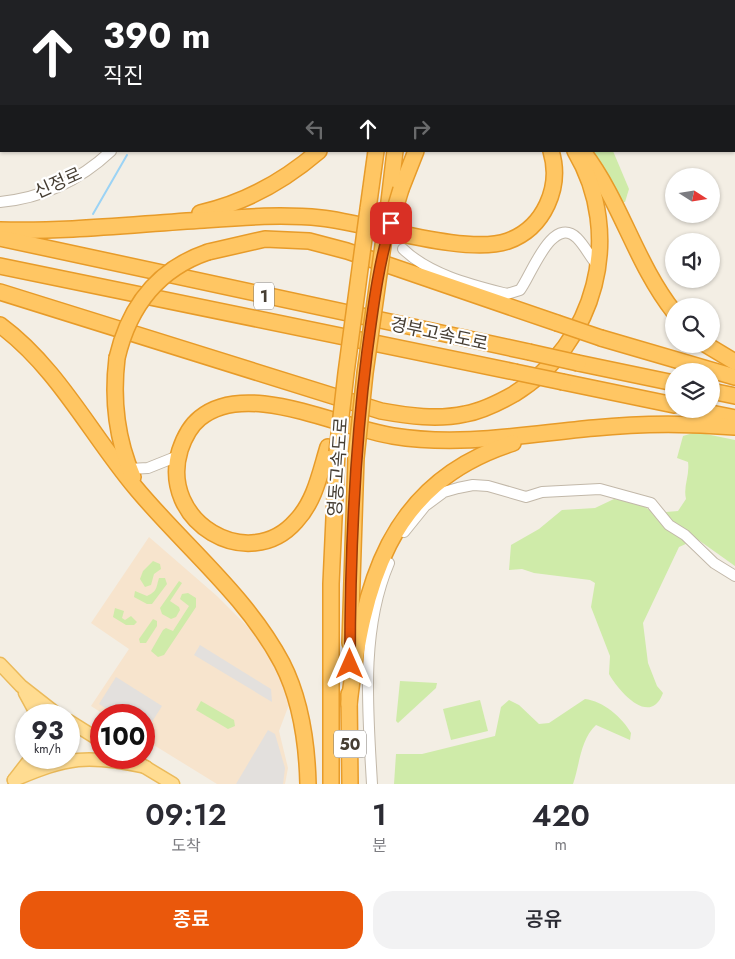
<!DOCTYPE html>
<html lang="ko">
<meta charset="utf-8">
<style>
:root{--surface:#fff;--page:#f2f2f3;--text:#2b2b33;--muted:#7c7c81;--accent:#ea580c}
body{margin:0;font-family:Jost,"Noto Sans KR",sans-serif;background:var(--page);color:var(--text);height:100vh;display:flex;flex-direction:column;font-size:19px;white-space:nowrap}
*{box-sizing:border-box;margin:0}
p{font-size:16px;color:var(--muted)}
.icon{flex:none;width:28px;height:28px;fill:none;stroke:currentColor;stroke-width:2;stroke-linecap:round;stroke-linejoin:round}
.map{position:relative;height:784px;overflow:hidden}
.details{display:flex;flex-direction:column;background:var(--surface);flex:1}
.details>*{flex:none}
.top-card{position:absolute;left:0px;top:0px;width:735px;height:152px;box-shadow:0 1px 4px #0004;background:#202124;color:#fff;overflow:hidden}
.needle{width:32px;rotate:102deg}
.fabs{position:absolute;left:665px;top:168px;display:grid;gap:10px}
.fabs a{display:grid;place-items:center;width:55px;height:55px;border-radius:50%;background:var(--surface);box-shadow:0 1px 4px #0004;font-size:25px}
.speed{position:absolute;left:15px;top:704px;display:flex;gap:10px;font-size:25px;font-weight:700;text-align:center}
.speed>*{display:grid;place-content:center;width:65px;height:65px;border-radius:50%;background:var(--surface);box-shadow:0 1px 4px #0004;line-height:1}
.speed small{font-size:12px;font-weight:400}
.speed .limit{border:8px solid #d22;background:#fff;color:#111}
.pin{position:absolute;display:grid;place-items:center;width:42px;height:42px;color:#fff;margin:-21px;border-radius:10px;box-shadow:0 2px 8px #0006}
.me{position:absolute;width:55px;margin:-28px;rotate:0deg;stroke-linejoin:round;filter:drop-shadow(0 0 4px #0008)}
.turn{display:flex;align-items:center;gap:18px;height:105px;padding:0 20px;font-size:22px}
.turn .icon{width:65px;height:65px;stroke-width:2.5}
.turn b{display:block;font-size:35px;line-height:42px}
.lanes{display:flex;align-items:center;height:48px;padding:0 20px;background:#0003;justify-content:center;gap:25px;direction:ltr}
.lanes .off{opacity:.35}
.eta{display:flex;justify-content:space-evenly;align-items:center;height:85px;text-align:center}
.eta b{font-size:30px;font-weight:600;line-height:35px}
.primary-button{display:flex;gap:10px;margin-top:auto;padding:10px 20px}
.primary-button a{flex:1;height:58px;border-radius:20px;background:var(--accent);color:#fff;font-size:20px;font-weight:600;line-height:58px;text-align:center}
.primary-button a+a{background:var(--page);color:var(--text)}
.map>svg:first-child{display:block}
.commercial{fill:#f7e4cd}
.green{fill:#cfeba9}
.parking{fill:#e3e0dd}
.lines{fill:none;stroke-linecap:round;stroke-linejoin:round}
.stream{stroke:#9bd3f5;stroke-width:2}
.minor-casing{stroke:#c2b8a9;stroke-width:12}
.major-casing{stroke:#ebba5a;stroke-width:15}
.highway-casing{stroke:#e79b29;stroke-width:18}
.minor{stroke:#fff;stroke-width:10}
.major{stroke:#ffdc91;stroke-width:12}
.highway{stroke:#ffc663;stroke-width:15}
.highway-bridge-casing{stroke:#e79b29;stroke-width:18;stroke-linecap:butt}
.highway-bridge{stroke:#ffc663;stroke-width:15}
.route-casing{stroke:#983908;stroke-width:12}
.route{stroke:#ea580c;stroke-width:9}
.labels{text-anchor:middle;stroke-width:4.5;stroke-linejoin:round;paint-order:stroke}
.shield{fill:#fff;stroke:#7e7870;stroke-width:1}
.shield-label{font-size:16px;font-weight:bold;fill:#463e33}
.street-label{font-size:18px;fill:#463e33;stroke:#fff}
</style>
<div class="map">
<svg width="735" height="784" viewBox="0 0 735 784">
<rect width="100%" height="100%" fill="#f3eee4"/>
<path class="commercial" d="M149 537 217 596 258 637 277 668 290 702 279 731 288 768 285 784H217L144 739V715H105L91 706 129 649 91 623Z"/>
<g class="green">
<path d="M586 151H613L629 189 625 202H618Z"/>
<path d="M696 432 735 440V566L697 539 679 547 643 623 648 663 657 686 663 693C650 728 618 690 609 674L610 656 591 607 595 583 590 580 534 573 522 569 509 570 511 545 539 529 562 510 595 508 614 499 639 503 654 513 678 511 686 499C683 486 690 475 688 462L677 458 683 436Z"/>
<path d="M153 561 160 564 161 569 154 574 151 585 145 587 140 579 143 571Z"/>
<path d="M159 578H165L167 584 152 604H147L134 597 135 591 147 596C158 591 156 587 159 578Z"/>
<path d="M179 581 182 583 170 601 179 607 180 610 176 617 171 619 162 614 160 608Z"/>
<path d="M188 593 196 598V607L164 655 158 657 151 651 163 630 166 628 173 631 189 606 180 599 182 594Z"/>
<path d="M115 608 124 611 122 618 125 620 131 616 137 622 134 625H126L113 617Z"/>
<path d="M153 619 157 621V626L146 643H140L139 639Z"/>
<path d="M400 681 437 683 436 688 398 723 396 721Z"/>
<path d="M585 699C603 701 622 717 631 733L630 740 596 725C580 740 580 764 573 784H394L396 754H422L495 736 501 707 509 700 519 705 539 724 549 723Z"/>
<path d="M480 700 488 731 451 740 443 709Z"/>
<path d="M201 701 234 720 235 726 228 729 196 710Z"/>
</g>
<g class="parking">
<path d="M200 645 271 689 272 702 194 655Z"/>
<path d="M116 677 162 706 145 733 144 715H117L99 704Z"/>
<path d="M268 730 275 734 285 768 283 784H236Z"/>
</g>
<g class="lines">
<path class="stream" d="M93 214 127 155"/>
<defs>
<g id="minor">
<path d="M158 0 160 1"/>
<path d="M58 1 59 0"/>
<path d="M276 1 277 0"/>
<path d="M0 53 1 52"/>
<path d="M0 78H1"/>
<path d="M0 202C42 198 80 180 111 151"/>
<path d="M403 249C430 275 472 285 507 294L520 290C531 276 552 214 577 238 585 246 590 257 598 266"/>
<path d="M129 469 148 468 178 456"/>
<path d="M404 532 425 506 444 492 458 488 473 485 488 486 526 497 542 492 600 489 651 503 669 525 685 535 714 563 735 576"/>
<path d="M372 784C368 712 360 631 389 563"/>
</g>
<g id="major">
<path d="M0 664 21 686 58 715"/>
<path d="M25 693 37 715"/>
<path d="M69 721 101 741"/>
<path d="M69 740 77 727"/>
<path d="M140 764 173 784"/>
<path d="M14 780C68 757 87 754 146 767"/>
<path d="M14 780 31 758"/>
</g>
<g id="highway">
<path d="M460 0V1"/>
<path d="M393 1 394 0"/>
<path d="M414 1V0"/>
<path d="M584 153C621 202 636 264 674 312"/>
<path d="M401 189 416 151"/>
<path d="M368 209 376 151"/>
<path d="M388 210 395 151"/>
<path d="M200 213C245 203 284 181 319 151"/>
<path d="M0 230C68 232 136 224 204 220 244 217 282 214 321 218 369 223 466 256 508 241 544 228 562 187 551 151"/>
<path d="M0 238 529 352"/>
<path d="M208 252 265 239 309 241 347 251 557 323"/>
<path d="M0 266 515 372"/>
<path d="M0 292 381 411C409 416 437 420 465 414 482 411 498 403 514 394 596 344 625 235 575 151"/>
<path d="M0 325C57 367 90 433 135 487 183 545 246 595 282 663 301 700 307 743 308 784"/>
<path d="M601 338 735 377"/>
<path d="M705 344 735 362"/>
<path d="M117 358C112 399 116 438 133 477"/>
<path d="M578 363 674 383"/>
<path d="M563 382 674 405"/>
<path d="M711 391 735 396"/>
<path d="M691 409 735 418"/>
<path d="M328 447C320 473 315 501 296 521 249 575 158 522 180 450 184 438 190 426 200 418 247 379 339 428 393 436 460 447 527 434 594 428 641 423 687 423 735 427"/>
<path d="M350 643 356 458"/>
<path d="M349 694 350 784"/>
<path d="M349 704C363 586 387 483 513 443"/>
<path d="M331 784V584L337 452"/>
</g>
</defs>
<use href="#minor" class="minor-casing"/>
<use href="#major" class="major-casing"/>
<use href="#highway" class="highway-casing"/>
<use href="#minor" class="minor"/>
<use href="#major" class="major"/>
<use href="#highway" class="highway"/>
<defs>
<g id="highway-bridge">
<path d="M391 222 401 189"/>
<path d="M557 323 601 338"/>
<path d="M529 352 578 363"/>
<path d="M117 358C129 307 158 269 208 252"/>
<path d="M515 372 563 382"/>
<path d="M337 452 346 373 368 209"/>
<path d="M356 458 365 373 388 210"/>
</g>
</defs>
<use href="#highway-bridge" class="highway-bridge-casing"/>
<use href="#highway-bridge" class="highway-bridge"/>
</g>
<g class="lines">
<defs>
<path id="route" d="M350 664C350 560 354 456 367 353 373 309 378 265 391 223"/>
</defs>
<use href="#route" class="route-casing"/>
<use href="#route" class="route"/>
</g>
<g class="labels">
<g class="shield">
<rect x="254" y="282.5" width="20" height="27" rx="4"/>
<rect x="334" y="730.5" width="32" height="27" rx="4"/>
</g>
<g class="shield-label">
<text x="264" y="302">1</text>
<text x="350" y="750">50</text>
</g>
<g class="street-label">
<text transform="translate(58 183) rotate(-24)" y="6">신정로</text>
<text transform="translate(439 334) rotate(12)" y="6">경부고속도로</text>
<text transform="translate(338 467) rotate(-86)" y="6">영동고속도로</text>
</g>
</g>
</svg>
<div class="fabs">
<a><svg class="needle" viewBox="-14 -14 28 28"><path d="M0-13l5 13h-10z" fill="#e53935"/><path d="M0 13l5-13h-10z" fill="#7c7c81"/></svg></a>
<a><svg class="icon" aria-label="sound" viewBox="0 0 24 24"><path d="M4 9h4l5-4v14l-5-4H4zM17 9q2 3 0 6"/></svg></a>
<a><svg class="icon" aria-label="search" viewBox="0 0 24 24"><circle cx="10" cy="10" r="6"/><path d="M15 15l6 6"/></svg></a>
<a><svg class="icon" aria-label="layers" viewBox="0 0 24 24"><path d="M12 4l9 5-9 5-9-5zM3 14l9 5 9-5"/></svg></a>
</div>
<div class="speed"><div>93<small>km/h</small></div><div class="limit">100</div></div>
<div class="pin" style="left:391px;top:223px;background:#d93025"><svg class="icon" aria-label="arrive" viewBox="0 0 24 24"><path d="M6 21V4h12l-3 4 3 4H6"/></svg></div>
<svg class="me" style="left:350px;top:664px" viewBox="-20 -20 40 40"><path d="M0-17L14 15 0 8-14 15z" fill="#ea580c" stroke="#fff" stroke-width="4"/></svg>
<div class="top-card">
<div class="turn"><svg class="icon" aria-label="ahead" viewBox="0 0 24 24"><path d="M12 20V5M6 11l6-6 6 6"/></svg><div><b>390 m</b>직진</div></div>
<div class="lanes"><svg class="icon off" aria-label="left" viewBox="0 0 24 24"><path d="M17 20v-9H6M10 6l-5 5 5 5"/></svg><svg class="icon" aria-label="ahead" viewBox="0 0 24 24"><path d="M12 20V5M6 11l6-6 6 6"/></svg><svg class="icon off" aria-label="right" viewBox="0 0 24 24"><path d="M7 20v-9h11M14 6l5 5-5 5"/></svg></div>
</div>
</div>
<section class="details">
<div class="eta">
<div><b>09:12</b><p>도착</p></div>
<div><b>1</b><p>분</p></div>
<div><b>420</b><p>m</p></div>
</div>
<div class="primary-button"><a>종료</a><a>공유</a></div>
</section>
